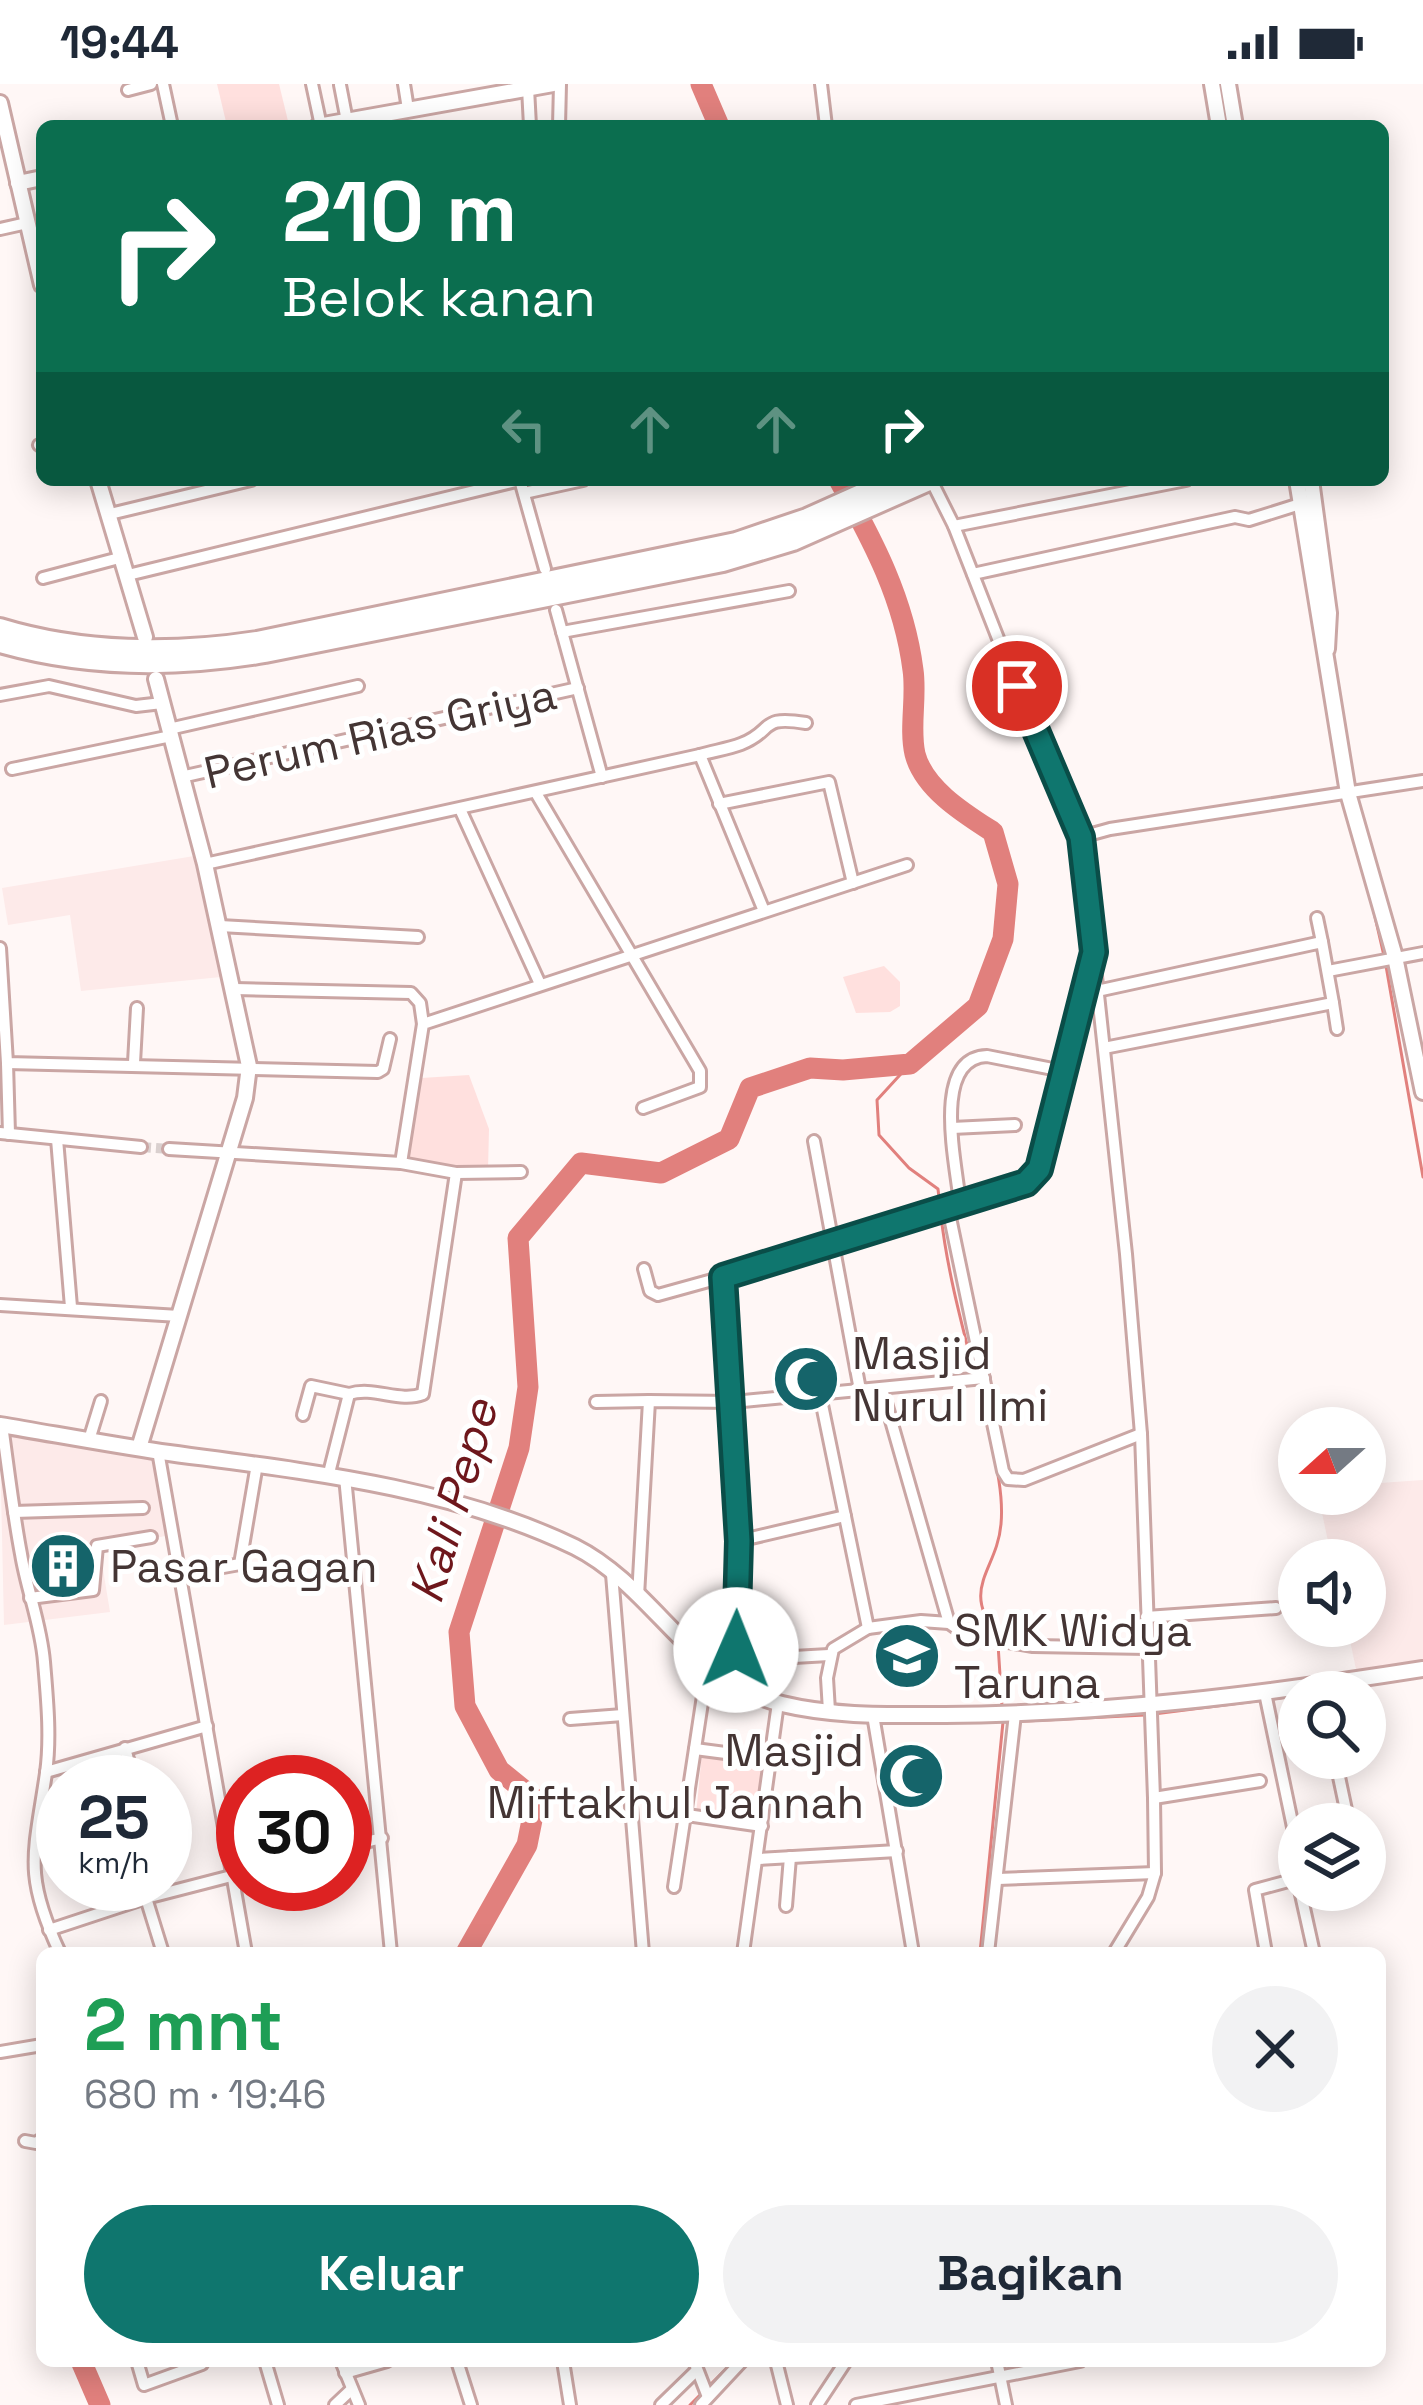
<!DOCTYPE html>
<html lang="id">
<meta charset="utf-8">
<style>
:root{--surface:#fff;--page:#f2f2f3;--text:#1f2937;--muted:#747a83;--accent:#0f766e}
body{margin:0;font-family:"Space Grotesk",sans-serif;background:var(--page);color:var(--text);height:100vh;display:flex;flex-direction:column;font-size:45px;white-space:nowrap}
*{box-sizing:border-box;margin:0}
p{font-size:39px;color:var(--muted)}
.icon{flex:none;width:66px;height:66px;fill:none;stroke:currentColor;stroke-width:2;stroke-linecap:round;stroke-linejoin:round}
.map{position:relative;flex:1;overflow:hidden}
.sheet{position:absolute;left:36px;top:1863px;width:1350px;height:420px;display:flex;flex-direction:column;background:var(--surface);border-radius:18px;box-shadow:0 6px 30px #0003}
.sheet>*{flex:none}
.banner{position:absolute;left:36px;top:36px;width:1353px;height:366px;border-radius:18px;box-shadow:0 6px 30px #0003;background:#0b6e4f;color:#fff;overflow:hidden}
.needle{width:78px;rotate:249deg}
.buttons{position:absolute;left:1278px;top:1323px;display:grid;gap:24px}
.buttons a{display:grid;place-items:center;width:108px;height:108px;border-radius:50%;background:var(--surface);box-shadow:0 6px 30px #0003;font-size:60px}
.speed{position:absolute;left:36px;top:1671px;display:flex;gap:24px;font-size:60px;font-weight:700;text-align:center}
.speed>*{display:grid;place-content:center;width:156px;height:156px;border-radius:50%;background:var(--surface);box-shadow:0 6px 30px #0003;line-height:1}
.speed small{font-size:30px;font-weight:400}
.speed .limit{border:18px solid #d22;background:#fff;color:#111}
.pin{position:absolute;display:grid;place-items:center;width:102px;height:102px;color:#fff;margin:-51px;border:6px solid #fff;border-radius:50%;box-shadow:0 3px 12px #0007}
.me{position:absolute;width:132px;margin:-66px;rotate:1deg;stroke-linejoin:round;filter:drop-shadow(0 0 9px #0008)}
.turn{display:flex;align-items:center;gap:42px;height:252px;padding:0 48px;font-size:54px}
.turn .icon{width:156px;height:156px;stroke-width:2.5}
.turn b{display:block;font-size:84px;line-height:102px}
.lanes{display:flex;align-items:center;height:114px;padding:0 48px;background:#0003;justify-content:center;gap:60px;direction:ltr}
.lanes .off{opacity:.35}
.round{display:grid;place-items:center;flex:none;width:126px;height:126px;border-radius:63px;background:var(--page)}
.head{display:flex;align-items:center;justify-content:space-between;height:204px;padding:0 48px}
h1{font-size:72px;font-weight:700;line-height:90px;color:#1e9e55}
.primary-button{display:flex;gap:24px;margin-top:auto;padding:24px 48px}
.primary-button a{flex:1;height:138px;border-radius:72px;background:var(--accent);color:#fff;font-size:48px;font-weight:700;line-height:138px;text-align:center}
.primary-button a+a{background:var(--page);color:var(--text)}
.status{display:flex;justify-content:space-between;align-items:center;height:84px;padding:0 60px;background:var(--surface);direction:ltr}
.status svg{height:33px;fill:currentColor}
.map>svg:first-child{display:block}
.built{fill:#fdeae9}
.green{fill:#ffe0de}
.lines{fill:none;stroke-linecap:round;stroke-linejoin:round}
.stream{stroke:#e1807d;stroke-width:3}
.river{stroke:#e1807d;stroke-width:21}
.street-tunnel{stroke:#dad0cf;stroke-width:10;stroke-dasharray:10 5;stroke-linecap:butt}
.street-casing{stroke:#caa6a4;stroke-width:16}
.secondary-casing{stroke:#caa6a4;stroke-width:20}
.highway-casing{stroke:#caa6a4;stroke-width:24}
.street{stroke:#fff;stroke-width:10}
.secondary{stroke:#fff;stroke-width:14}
.highway{stroke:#fff;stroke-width:18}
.route-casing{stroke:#0a4d48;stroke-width:30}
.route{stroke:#0f766e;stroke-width:21}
.labels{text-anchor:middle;stroke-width:10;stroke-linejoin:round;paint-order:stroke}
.street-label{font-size:45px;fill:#443534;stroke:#fff}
.poi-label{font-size:45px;fill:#443534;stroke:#fff;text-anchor:start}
.water-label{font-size:48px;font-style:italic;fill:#6e171c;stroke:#fff}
</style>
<div class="status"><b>19:44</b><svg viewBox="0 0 49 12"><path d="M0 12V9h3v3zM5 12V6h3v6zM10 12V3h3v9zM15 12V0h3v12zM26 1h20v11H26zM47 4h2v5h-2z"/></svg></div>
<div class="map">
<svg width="1423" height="2321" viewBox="0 0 1423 2321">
<rect width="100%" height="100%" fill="#fff7f6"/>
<g class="built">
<path d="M194 772 221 893 81 907 70 831 8 841 2 804Z"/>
<path d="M12 1352 160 1371 169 1451 100 1467 110 1528 4 1541 0 1361Z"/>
<path d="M1423 1396V1578L1357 1590 1347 1542H1365V1476H1332L1318 1410H1365V1400Z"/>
</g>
<g class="green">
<path d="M217 0H279L288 37 267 42H227Z"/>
<path d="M884 882 900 898V922L890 928 856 929 843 893Z"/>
<path d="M469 991 489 1045 488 1085 413 1079 408 1071 421 994Z"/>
<path d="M702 1669 764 1679 757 1739 696 1731Z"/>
</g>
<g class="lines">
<g class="stream">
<path d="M1370 811 1384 872"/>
<path d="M1386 882 1423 1093"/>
<path d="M910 980 877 1016 879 1051 909 1084 938 1105 940 1123"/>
<path d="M941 1132C949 1202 971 1272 987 1340 994 1371 1004 1408 1001 1440 997 1487 960 1503 997 1551"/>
<path d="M998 1560 1002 1622"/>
<path d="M1324 1608 1352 1604 1353 1599"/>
<path d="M1273 1615 1299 1611"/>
<path d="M1154 1630 1264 1616"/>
<path d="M1005 1638 1145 1631"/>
<path d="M980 1869 1003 1638"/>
<path d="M708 2303 734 2277"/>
<path d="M690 2321 702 2309"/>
</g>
<g class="river">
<path d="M701 0 719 42"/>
<path d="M466 1869 527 1761 536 1716 499 1686 465 1622 459 1548 519 1364 528 1303 518 1154 581 1079 661 1089 729 1055 750 1004 810 984 843 986 910 980 978 922 1003 855 1008 800 993 748C965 730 924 705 915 670 909 644 917 613 913 586 904 515 873 457 839 396"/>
<path d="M81 2277 100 2321"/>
</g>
<path class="street-tunnel" d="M141 1063 169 1065"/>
<defs>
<g id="street">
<path d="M163 0 172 42"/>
<path d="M312 0 321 42"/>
<path d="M404 0 408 25"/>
<path d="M821 0 826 42"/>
<path d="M340 1 347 37"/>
<path d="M528 4 530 42"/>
<path d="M128 6 151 0"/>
<path d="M559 42 560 0"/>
<path d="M0 145 27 139"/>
<path d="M39 361 42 360"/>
<path d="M931 396 954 442 1046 677 1081 753 1126 1170 1141 1350 1154 1714 1155 1789 1148 1813 1114 1869"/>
<path d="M524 409 583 396"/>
<path d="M110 430 251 396"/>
<path d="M954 442 1186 396"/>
<path d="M973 490 1235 433 1249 436 1300 420"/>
<path d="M128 491 520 396 545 485"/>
<path d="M43 494 123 473"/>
<path d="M556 526 602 693"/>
<path d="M562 548 789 507"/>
<path d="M0 611 49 602 136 622 162 619"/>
<path d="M169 645 358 602"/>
<path d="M700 671 764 827"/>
<path d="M12 685 171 652"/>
<path d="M181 693 578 604"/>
<path d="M536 709 700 987V1003L643 1024"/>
<path d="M719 720 829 698 853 799"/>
<path d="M460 725 540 900"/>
<path d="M1081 753 1110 745 1423 697"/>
<path d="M205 780 700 671C713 667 728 665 741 660 775 647 758 631 806 639"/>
<path d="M1317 834 1322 858"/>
<path d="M220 842 418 853"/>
<path d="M0 864 7 979 378 988 383 985 390 955"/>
<path d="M1328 887 1423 869"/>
<path d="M235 905 411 909 420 919 423 940"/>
<path d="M1097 907 1322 858 1333 919 1104 964"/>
<path d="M1333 919 1337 945"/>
<path d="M7 979 9 1050"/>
<path d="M134 979 137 924"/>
<path d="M952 1044 1015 1041"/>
<path d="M0 1049 141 1063"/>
<path d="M57 1055 71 1223"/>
<path d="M814 1057 860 1306"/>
<path d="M169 1065 401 1079 456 1089 423 1310C399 1319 374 1302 349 1310L329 1389"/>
<path d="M401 1079 423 940 907 781"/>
<path d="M456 1089 521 1088"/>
<path d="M960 1120C957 1083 930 974 987 972L1063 987"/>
<path d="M948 1124 1003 1387 1008 1395 1024 1396 1141 1350"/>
<path d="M644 1185 650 1207 658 1211 723 1193"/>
<path d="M0 1221 179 1232"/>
<path d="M984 1294 733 1318 723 1193 834 1161 1033 1095 1039 1085 1091 877"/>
<path d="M882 1305 949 1539"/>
<path d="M820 1311 868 1544"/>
<path d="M596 1318 649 1317"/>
<path d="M303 1331 311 1302 349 1310"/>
<path d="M2 1341C8 1384 13 1428 21 1470 27 1507 41 1540 44 1578 47 1614 51 1653 46 1689 34 1771 23 1790 60 1869"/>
<path d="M89 1356 101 1317"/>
<path d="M158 1367 246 1869"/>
<path d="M345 1393 391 1869"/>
<path d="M14 1428 143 1424"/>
<path d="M738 1457 845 1432"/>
<path d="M612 1490 643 1869"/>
<path d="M179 1491 240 1480 257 1380"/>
<path d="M638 1512 649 1317 733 1318 738 1457 736 1602"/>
<path d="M30 1514 93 1506 97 1462 151 1453"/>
<path d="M1146 1533 1276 1524"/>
<path d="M776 1574 829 1571"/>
<path d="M1265 1609 1298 1767 1296 1795 1299 1800"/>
<path d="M829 1627 827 1594 833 1565 868 1544 921 1537 949 1539 966 1551 1033 1562 1147 1564"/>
<path d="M873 1631 913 1869"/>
<path d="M570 1635 623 1631"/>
<path d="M125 1664 134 1698"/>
<path d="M695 1665 771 1675"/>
<path d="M1335 1674 1349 1740"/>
<path d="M46 1688 207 1642"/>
<path d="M1154 1714 1260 1697"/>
<path d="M687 1731 762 1742"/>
<path d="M345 1763 382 1754"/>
<path d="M758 1775 897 1767"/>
<path d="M998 1795 1155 1789"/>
<path d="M674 1803 708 1579"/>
<path d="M1300 1806 1314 1869"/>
<path d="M146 1814 163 1869"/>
<path d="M786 1822 790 1773"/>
<path d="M49 1846 146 1814 243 1789"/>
<path d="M743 1869 778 1619"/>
<path d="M988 1869 1015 1630"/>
<path d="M1266 1869 1255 1806 1296 1795"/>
<path d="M0 1968 42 1961"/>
<path d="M25 2057 36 2059 42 2055"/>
<path d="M137 2277 144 2301 202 2280"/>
<path d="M265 2277 278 2321"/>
<path d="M341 2277 359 2321"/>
<path d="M457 2277 471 2321"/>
<path d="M563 2277 570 2321"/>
<path d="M694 2277 708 2313"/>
<path d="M776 2277 787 2321"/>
<path d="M997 2277 1006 2321"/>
<path d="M345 2289 387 2277"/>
<path d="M335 2321 352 2305"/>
<path d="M661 2321 696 2287"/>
<path d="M701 2321 742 2277"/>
<path d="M817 2321 846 2277"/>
<path d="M856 2321 1080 2277"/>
</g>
<g id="secondary">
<path d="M1212 0 1219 42"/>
<path d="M1228 0 1235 42"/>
<path d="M0 19 42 201"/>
<path d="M318 42 553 0"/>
<path d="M18 99 42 94"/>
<path d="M98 396 145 553"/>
<path d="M1297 396 1348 709 1395 873 1423 1008"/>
<path d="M1311 396 1329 529 1327 565"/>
<path d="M0 1341C54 1350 107 1360 161 1368 301 1387 446 1401 575 1463 653 1502 694 1599 782 1620 836 1633 891 1631 945 1631 1105 1630 1265 1610 1423 1585"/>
<path d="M139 1364 245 1014 249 982 205 780 156 595"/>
</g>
<g id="highway">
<path d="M0 544C82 569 173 570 257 557L736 458 807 434 892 396"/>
<path d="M0 559C87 584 176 584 265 569L723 478 793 457 931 396"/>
</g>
</defs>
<use href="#street" class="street-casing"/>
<use href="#secondary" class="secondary-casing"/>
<use href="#highway" class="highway-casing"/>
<use href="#street" class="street"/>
<use href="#secondary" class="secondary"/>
<use href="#highway" class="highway"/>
</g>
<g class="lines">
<defs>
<path id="route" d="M736 1566 739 1457 723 1193 1026 1099 1039 1085 1094 868 1081 753 1017 602"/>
</defs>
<use href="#route" class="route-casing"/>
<use href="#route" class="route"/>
</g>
<defs>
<symbol id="mosque-disc" viewBox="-11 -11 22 22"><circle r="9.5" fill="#15646a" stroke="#fff"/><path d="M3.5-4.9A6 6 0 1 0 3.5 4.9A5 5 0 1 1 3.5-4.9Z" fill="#fff"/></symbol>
<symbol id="building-disc" viewBox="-11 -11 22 22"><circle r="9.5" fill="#15646a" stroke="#fff"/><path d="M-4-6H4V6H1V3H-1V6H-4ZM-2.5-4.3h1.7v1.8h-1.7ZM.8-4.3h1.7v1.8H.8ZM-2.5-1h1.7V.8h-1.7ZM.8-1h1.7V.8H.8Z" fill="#fff"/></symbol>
<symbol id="school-disc" viewBox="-11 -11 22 22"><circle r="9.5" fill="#15646a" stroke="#fff"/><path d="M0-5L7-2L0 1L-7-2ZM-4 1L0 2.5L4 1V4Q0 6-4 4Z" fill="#fff"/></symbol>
</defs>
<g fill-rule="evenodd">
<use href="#mosque-disc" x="768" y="1257" width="76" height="76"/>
<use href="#building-disc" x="25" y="1444" width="76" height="76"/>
<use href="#school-disc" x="869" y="1534" width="76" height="76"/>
<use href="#mosque-disc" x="873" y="1654" width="76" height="76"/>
</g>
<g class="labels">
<g class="street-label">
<text transform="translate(380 649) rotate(-13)" y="16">Perum Rias Griya</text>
</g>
<g class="poi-label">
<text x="852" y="1285">Masjid<tspan x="852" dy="52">Nurul Ilmi</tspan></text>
<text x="110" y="1498">Pasar Gagan</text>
<text x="954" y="1562">SMK Widya<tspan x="954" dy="52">Taruna</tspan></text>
<text x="864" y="1682" text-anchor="end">Masjid<tspan x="864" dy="52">Miftakhul Jannah</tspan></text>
</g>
<g class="water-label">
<text transform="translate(453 1417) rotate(-74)" y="17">Kali Pepe</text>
</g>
</g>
</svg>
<div class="buttons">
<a><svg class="needle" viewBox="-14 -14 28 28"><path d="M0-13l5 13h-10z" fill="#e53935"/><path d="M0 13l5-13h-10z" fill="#747a83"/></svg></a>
<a><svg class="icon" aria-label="sound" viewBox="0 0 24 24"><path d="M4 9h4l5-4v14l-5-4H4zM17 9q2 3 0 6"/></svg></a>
<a><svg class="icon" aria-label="search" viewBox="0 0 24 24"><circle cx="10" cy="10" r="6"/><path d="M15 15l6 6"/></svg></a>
<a><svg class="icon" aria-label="layers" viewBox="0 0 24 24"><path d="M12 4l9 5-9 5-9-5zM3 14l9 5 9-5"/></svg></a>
</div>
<div class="speed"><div>25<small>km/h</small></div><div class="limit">30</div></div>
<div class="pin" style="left:1017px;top:602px;background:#d93025"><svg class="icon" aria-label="arrive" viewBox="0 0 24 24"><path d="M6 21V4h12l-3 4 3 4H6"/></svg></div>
<svg class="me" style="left:736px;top:1566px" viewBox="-20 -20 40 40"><circle r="19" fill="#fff"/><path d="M0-13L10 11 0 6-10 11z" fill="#0f766e"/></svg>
<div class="banner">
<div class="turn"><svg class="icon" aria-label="right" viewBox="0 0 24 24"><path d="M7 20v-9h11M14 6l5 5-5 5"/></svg><div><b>210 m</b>Belok kanan</div></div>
<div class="lanes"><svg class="icon off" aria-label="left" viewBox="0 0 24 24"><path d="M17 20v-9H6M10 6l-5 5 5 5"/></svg><svg class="icon off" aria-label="ahead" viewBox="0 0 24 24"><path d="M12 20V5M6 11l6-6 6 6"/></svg><svg class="icon off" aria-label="ahead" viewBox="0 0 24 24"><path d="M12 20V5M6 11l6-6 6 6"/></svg><svg class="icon" aria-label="right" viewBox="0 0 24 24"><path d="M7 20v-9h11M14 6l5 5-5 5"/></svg></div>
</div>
<section class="sheet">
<div class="head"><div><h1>2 mnt</h1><p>680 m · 19:46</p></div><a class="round"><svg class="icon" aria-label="close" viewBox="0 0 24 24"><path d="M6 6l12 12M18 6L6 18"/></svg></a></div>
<div class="primary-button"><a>Keluar</a><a>Bagikan</a></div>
</section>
</div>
